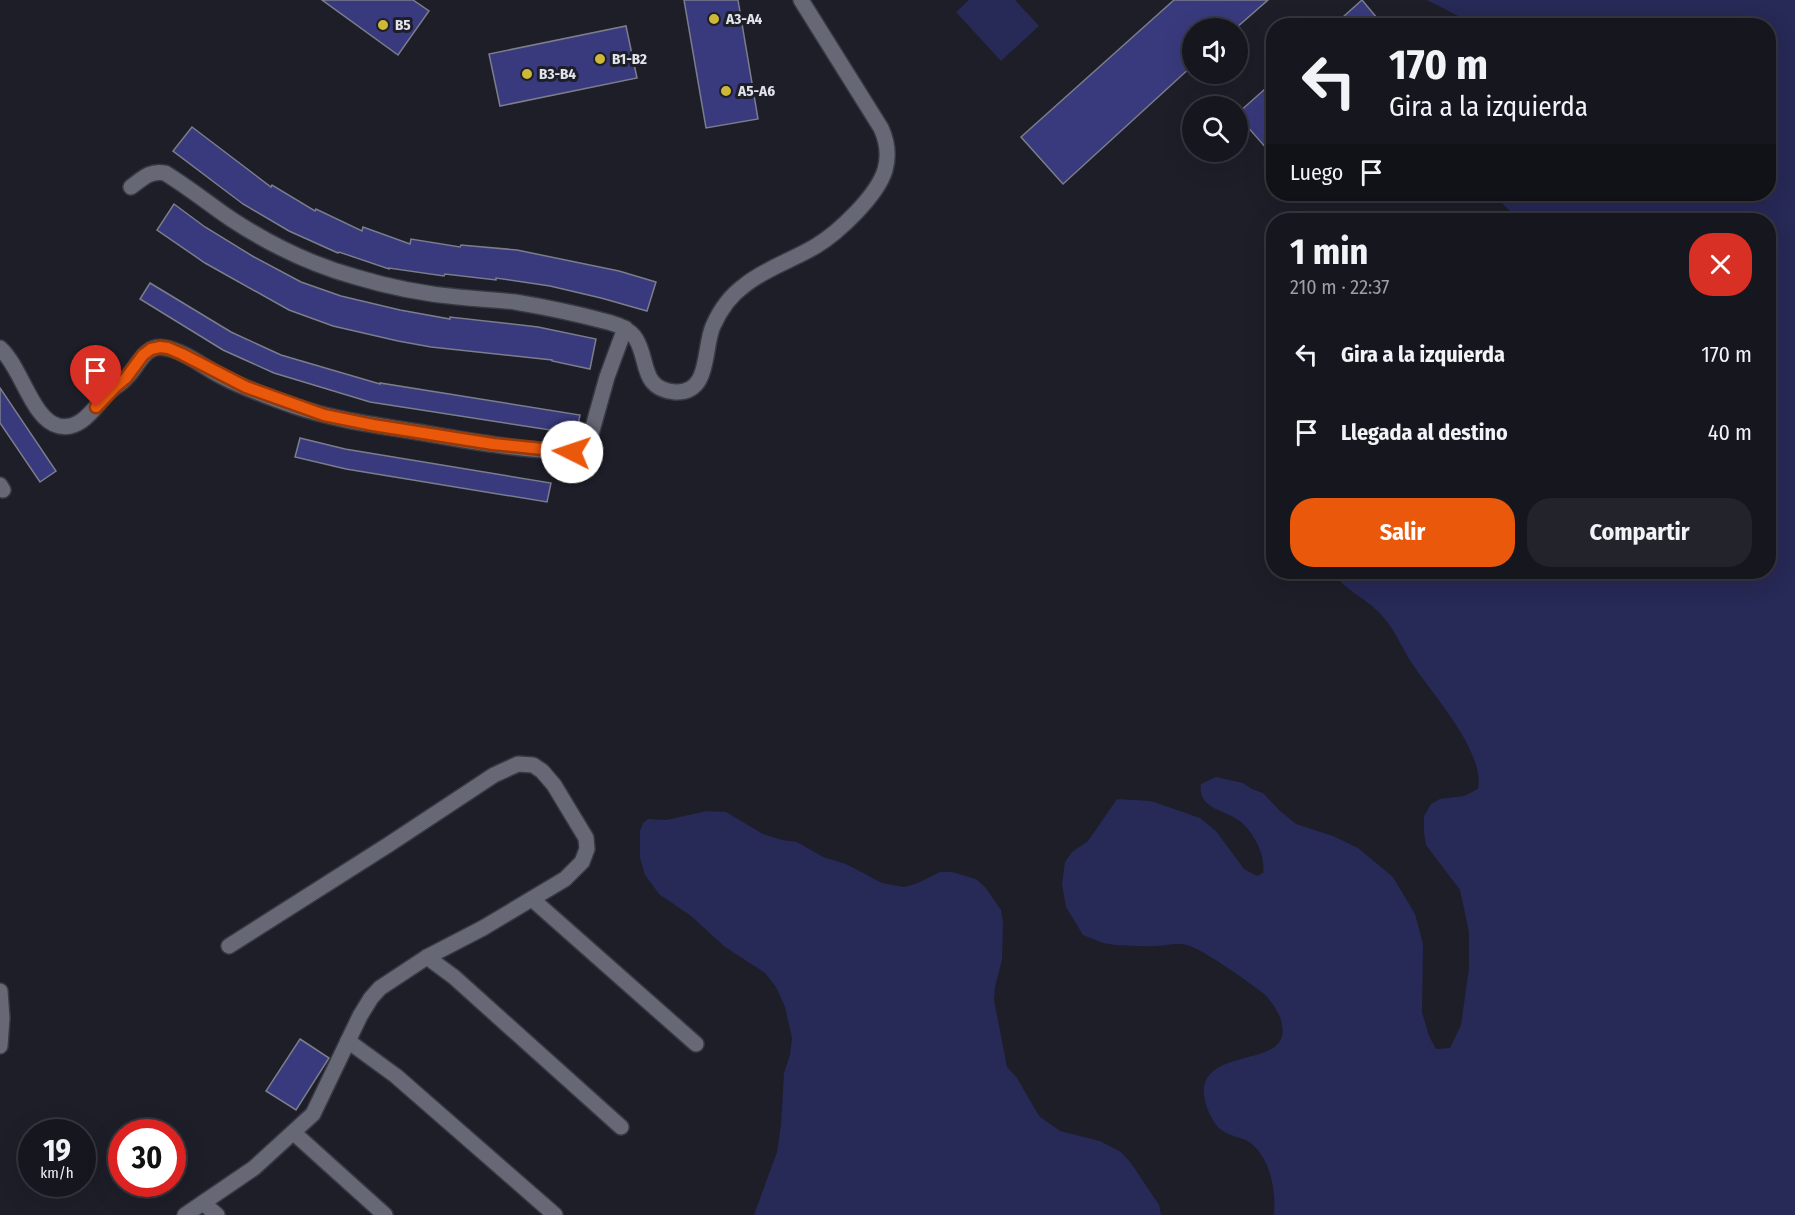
<!DOCTYPE html>
<html lang="es">
<meta charset="utf-8">
<style>
:root{--surface:#16161e;--page:#23232b;--text:#f1f3f6;--muted:#9e9fa4;--line:#35353c;--accent:#ea580c}
body{margin:0;font-family:"Fira Sans Condensed",sans-serif;background:var(--page);color:var(--text);height:100vh;display:flex;flex-direction:column;font-size:22px;white-space:nowrap}
*{box-sizing:border-box;margin:0}
p{font-size:20px;color:var(--muted)}
.icon{flex:none;width:33px;height:33px;fill:none;stroke:currentColor;stroke-width:2;stroke-linecap:round;stroke-linejoin:round}
.map{position:relative;flex:1;overflow:hidden}
.drawer{position:absolute;left:1266px;top:213px;width:510px;height:366px;display:flex;flex-direction:column;background:var(--surface);border-radius:24px;box-shadow:0 6px 24px #0002,0 0 0 2px var(--line)}
.drawer>*{flex:none}
.top-card{position:absolute;left:1266px;top:18px;width:510px;height:183px;border-radius:24px;box-shadow:0 6px 24px #0002,0 0 0 2px var(--line);background:#16161e;color:var(--text);overflow:hidden}
.tools{position:absolute;left:1182px;top:18px;display:grid;gap:12px}
.tools a{display:grid;place-items:center;width:66px;height:66px;border-radius:50%;background:var(--surface);box-shadow:0 6px 24px #0002,0 0 0 2px var(--line);font-size:30px}
.speed{position:absolute;left:18px;top:1119px;display:flex;gap:12px;font-size:30px;font-weight:700;text-align:center}
.speed>*{display:grid;place-content:center;width:78px;height:78px;border-radius:50%;background:var(--surface);box-shadow:0 6px 24px #0002,0 0 0 2px var(--line);line-height:1}
.speed small{font-size:15px;font-weight:400}
.speed .limit{border:9px solid #d22;background:#fff;color:#111}
.pin{position:absolute;display:grid;place-items:center;width:51px;height:51px;color:#fff;margin:-62px -26px;border-radius:50% 50% 50% 0;rotate:-45deg;box-shadow:0 0 6px #0007}
.pin .icon{rotate:45deg}
.me{position:absolute;width:66px;margin:-33px;rotate:274deg;stroke-linejoin:round;filter:drop-shadow(0 0 4px #0008)}
.turn{display:flex;align-items:center;gap:21px;height:126px;padding:0 24px;font-size:27px}
.turn .icon{width:78px;height:78px;stroke-width:2.5}
.turn b{display:block;font-size:42px;line-height:51px}
.then{display:flex;align-items:center;height:57px;padding:0 24px;background:#0003;gap:12px;font-size:22px}
.round{display:grid;place-items:center;flex:none;width:63px;height:63px;border-radius:24px;background:var(--page)}
.summary{display:flex;align-items:center;justify-content:space-between;height:102px;padding:0 24px}
h1{font-size:36px;font-weight:700;line-height:45px}
.button{display:flex;gap:12px;margin-top:auto;padding:12px 24px}
.button a{flex:1;height:69px;border-radius:24px;background:var(--accent);color:#fff;font-size:24px;font-weight:700;line-height:69px;text-align:center}
.button a+a{background:var(--page);color:var(--text)}
ul{padding:0;list-style:none}
li{display:flex;align-items:center;gap:18px;height:78px;padding:0 24px}
li div{flex:1}
li b{display:block;font-size:22px}
li em{font-style:normal}
.map>svg:first-child{display:block}
.green{fill:#272956}
.building{fill:#393a7d;stroke:#7b7d8a;stroke-width:1.5}
.lines{fill:none;stroke-linecap:round;stroke-linejoin:round}
.minor-casing{stroke:#373841;stroke-width:18}
.minor{stroke:#666875;stroke-width:15}
.route-casing{stroke:#983908;stroke-width:15}
.route{stroke:#ea580c;stroke-width:10}
.poi-dot{fill:#ceb837;stroke:#1d1e28;stroke-width:2}
.labels{text-anchor:middle;stroke-width:6;stroke-linejoin:round;paint-order:stroke}
.poi-label{font-size:15px;font-weight:bold;fill:#e2e4eb;stroke:#1d1e28;text-anchor:start}
</style>
<div class="map">
<svg width="1795" height="1215" viewBox="0 0 1795 1215">
<rect width="100%" height="100%" fill="#1d1e28"/>
<g class="green">
<path d="M969 0H1015L1039 26 1001 61 956 12Z"/>
<path d="M1427 0H1795V1215H1274C1276 1191 1271 1161 1252 1144 1244 1137 1231 1137 1223 1131 1213 1125 1205 1106 1204 1095 1200 1045 1291 1070 1282 1025 1281 1015 1271 1000 1264 994 1249 982 1204 950 1187 945 1176 942 1166 946 1156 946 1142 947 1128 945 1115 945L1103 943 1083 935 1066 907 1062 884 1065 862 1072 852 1088 841 1117 799 1151 801 1200 818 1216 831 1244 869 1257 876 1263 873C1266 855 1253 830 1238 820 1225 810 1197 809 1201 784L1216 777 1243 783 1252 789 1263 793 1279 810 1296 824 1333 836 1358 848 1393 877 1415 914 1423 944 1422 1012 1429 1036 1436 1049 1450 1048 1461 1025 1469 968V932L1460 890 1426 845 1424 833V816L1431 804 1440 799 1464 796 1478 789C1485 752 1434 696 1413 665 1403 650 1396 632 1384 618 1369 599 1346 592 1332 572H1768V220H1519L1500 201 1497 194H1768V26L1486 25 1460 17Z"/>
<path d="M707 811 726 812 763 834 782 840 797 842 823 857 846 864 882 883 904 887 918 883 940 872H952L976 879 986 888 1001 910 1003 922 1002 960 995 987 994 1000 1007 1067 1017 1078 1039 1116 1060 1131 1100 1141 1121 1152 1131 1163 1159 1205 1161 1215H754L777 1152 781 1125 784 1073 790 1055 792 1038 785 1007 776 987 765 973 725 947 691 916 659 894 645 875 640 858V831L643 823 648 819 666 820Z"/>
</g>
<g class="building">
<path d="M322 0H413L429 11 398 55Z"/>
<path d="M684 0H738L758 119 706 128Z"/>
<path d="M1174 0H1268L1236 28H1192V66L1063 184 1021 137Z"/>
<path d="M1362 0 1377 18 1369 26H1333Z"/>
<path d="M626 26 637 78 500 106 489 54Z"/>
<path d="M1274 81V157L1238 116V113Z"/>
<path d="M192 127 271 187 272 185 315 211 316 209 362 231 363 227 410 244 411 239 460 247 461 245 517 250 619 271 656 282 647 311 601 298 550 286 496 278V280L445 274 444 276 389 268V269L339 252 338 253 289 231 243 204 173 151Z"/>
<path d="M174 204 205 227 254 257 301 282 341 296 400 310 450 319V317L538 327 596 339 590 369 552 361V360L431 347 398 341 333 326 289 310 205 263 157 230Z"/>
<path d="M150 283 231 332 281 355 380 384V383L580 415 576 434 370 402 274 373 223 350 140 299Z"/>
<path d="M0 388 56 471 40 482 0 423Z"/>
<path d="M300 438 345 449 551 483 547 502 346 469 295 457Z"/>
<path d="M300 1039 329 1058 296 1110 266 1091Z"/>
</g>
<g class="lines">
<defs>
<g id="minor">
<path d="M131 187C142 179 150 170 165 173 188 187 209 204 231 219 269 244 312 265 356 277 389 287 424 294 458 297 477 299 496 300 515 302 545 307 574 313 604 321 616 324 629 328 636 339 649 360 640 389 675 392 711 394 703 348 713 326 720 310 731 295 745 285 766 268 793 260 816 246 839 232 877 196 885 170 889 156 887 141 881 128L801 0"/>
<path d="M0 348C22 368 32 420 59 426 82 431 95 406 109 392 114 387 121 384 126 378 139 366 144 343 166 348 186 352 205 368 223 377 245 389 270 397 294 406 335 420 376 425 418 432 469 441 520 450 571 452L583 450 588 445 607 377 625 328"/>
<path d="M0 485 3 490"/>
<path d="M532 899 696 1044"/>
<path d="M427 957 454 977 621 1127"/>
<path d="M0 991 2 1018 0 1046"/>
<path d="M348 1041 396 1076 555 1215"/>
<path d="M294 1133 385 1215"/>
<path d="M203 1203 217 1215"/>
<path d="M185 1215 254 1168 313 1114 360 1016 371 998 380 988 427 957 483 928 565 879 582 862 587 849 586 838 554 785 542 771 533 765 518 764 494 775 388 845 229 946"/>
</g>
</defs>
<use href="#minor" class="minor-casing"/>
<use href="#minor" class="minor"/>
</g>
<g class="lines">
<defs>
<path id="route" d="M96 407 115 387 126 378 143 355 151 349 160 347 168 348 182 354 246 387 324 415 373 425 493 444 572 452"/>
</defs>
<use href="#route" class="route-casing"/>
<use href="#route" class="route"/>
</g>
<g class="poi-dot">
<circle cx="714" cy="19" r="6"/>
<circle cx="383" cy="25" r="6"/>
<circle cx="600" cy="59" r="6"/>
<circle cx="527" cy="74" r="6"/>
<circle cx="726" cy="91" r="6"/>
</g>
<g class="labels">
<g class="poi-label">
<text x="726" y="24">A3-A4</text>
<text x="395" y="30">B5</text>
<text x="612" y="64">B1-B2</text>
<text x="539" y="79">B3-B4</text>
<text x="738" y="96">A5-A6</text>
</g>
</g>
</svg>
<div class="tools">
<a><svg class="icon" aria-label="sound" viewBox="0 0 24 24"><path d="M4 9h4l5-4v14l-5-4H4zM17 9q2 3 0 6"/></svg></a>
<a><svg class="icon" aria-label="search" viewBox="0 0 24 24"><circle cx="10" cy="10" r="6"/><path d="M15 15l6 6"/></svg></a>
</div>
<div class="speed"><div>19<small>km/h</small></div><div class="limit">30</div></div>
<div class="pin" style="left:96px;top:407px;background:#d93025"><svg class="icon" aria-label="arrive" viewBox="0 0 24 24"><path d="M6 21V4h12l-3 4 3 4H6"/></svg></div>
<svg class="me" style="left:572px;top:452px" viewBox="-20 -20 40 40"><circle r="19" fill="#fff"/><path d="M0-13L10 11 0 6-10 11z" fill="#ea580c"/></svg>
<div class="top-card">
<div class="turn"><svg class="icon" aria-label="left" viewBox="0 0 24 24"><path d="M17 20v-9H6M10 6l-5 5 5 5"/></svg><div><b>170 m</b>Gira a la izquierda</div></div>
<div class="then">Luego<svg class="icon" aria-label="arrive" viewBox="0 0 24 24"><path d="M6 21V4h12l-3 4 3 4H6"/></svg></div>
</div>
<section class="drawer">
<div class="summary"><div><h1>1 min</h1><p>210 m · 22:37</p></div><a class="round" style="background:#d93025;color:#fff"><svg class="icon" aria-label="close" viewBox="0 0 24 24"><path d="M6 6l12 12M18 6L6 18"/></svg></a></div>
<ul>
<li><svg class="icon" aria-label="left" viewBox="0 0 24 24"><path d="M17 20v-9H6M10 6l-5 5 5 5"/></svg><div><b>Gira a la izquierda</b></div><em>170 m</em></li>
<li><svg class="icon" aria-label="arrive" viewBox="0 0 24 24"><path d="M6 21V4h12l-3 4 3 4H6"/></svg><div><b>Llegada al destino</b></div><em>40 m</em></li>
</ul>
<div class="button"><a>Salir</a><a>Compartir</a></div>
</section>
</div>
